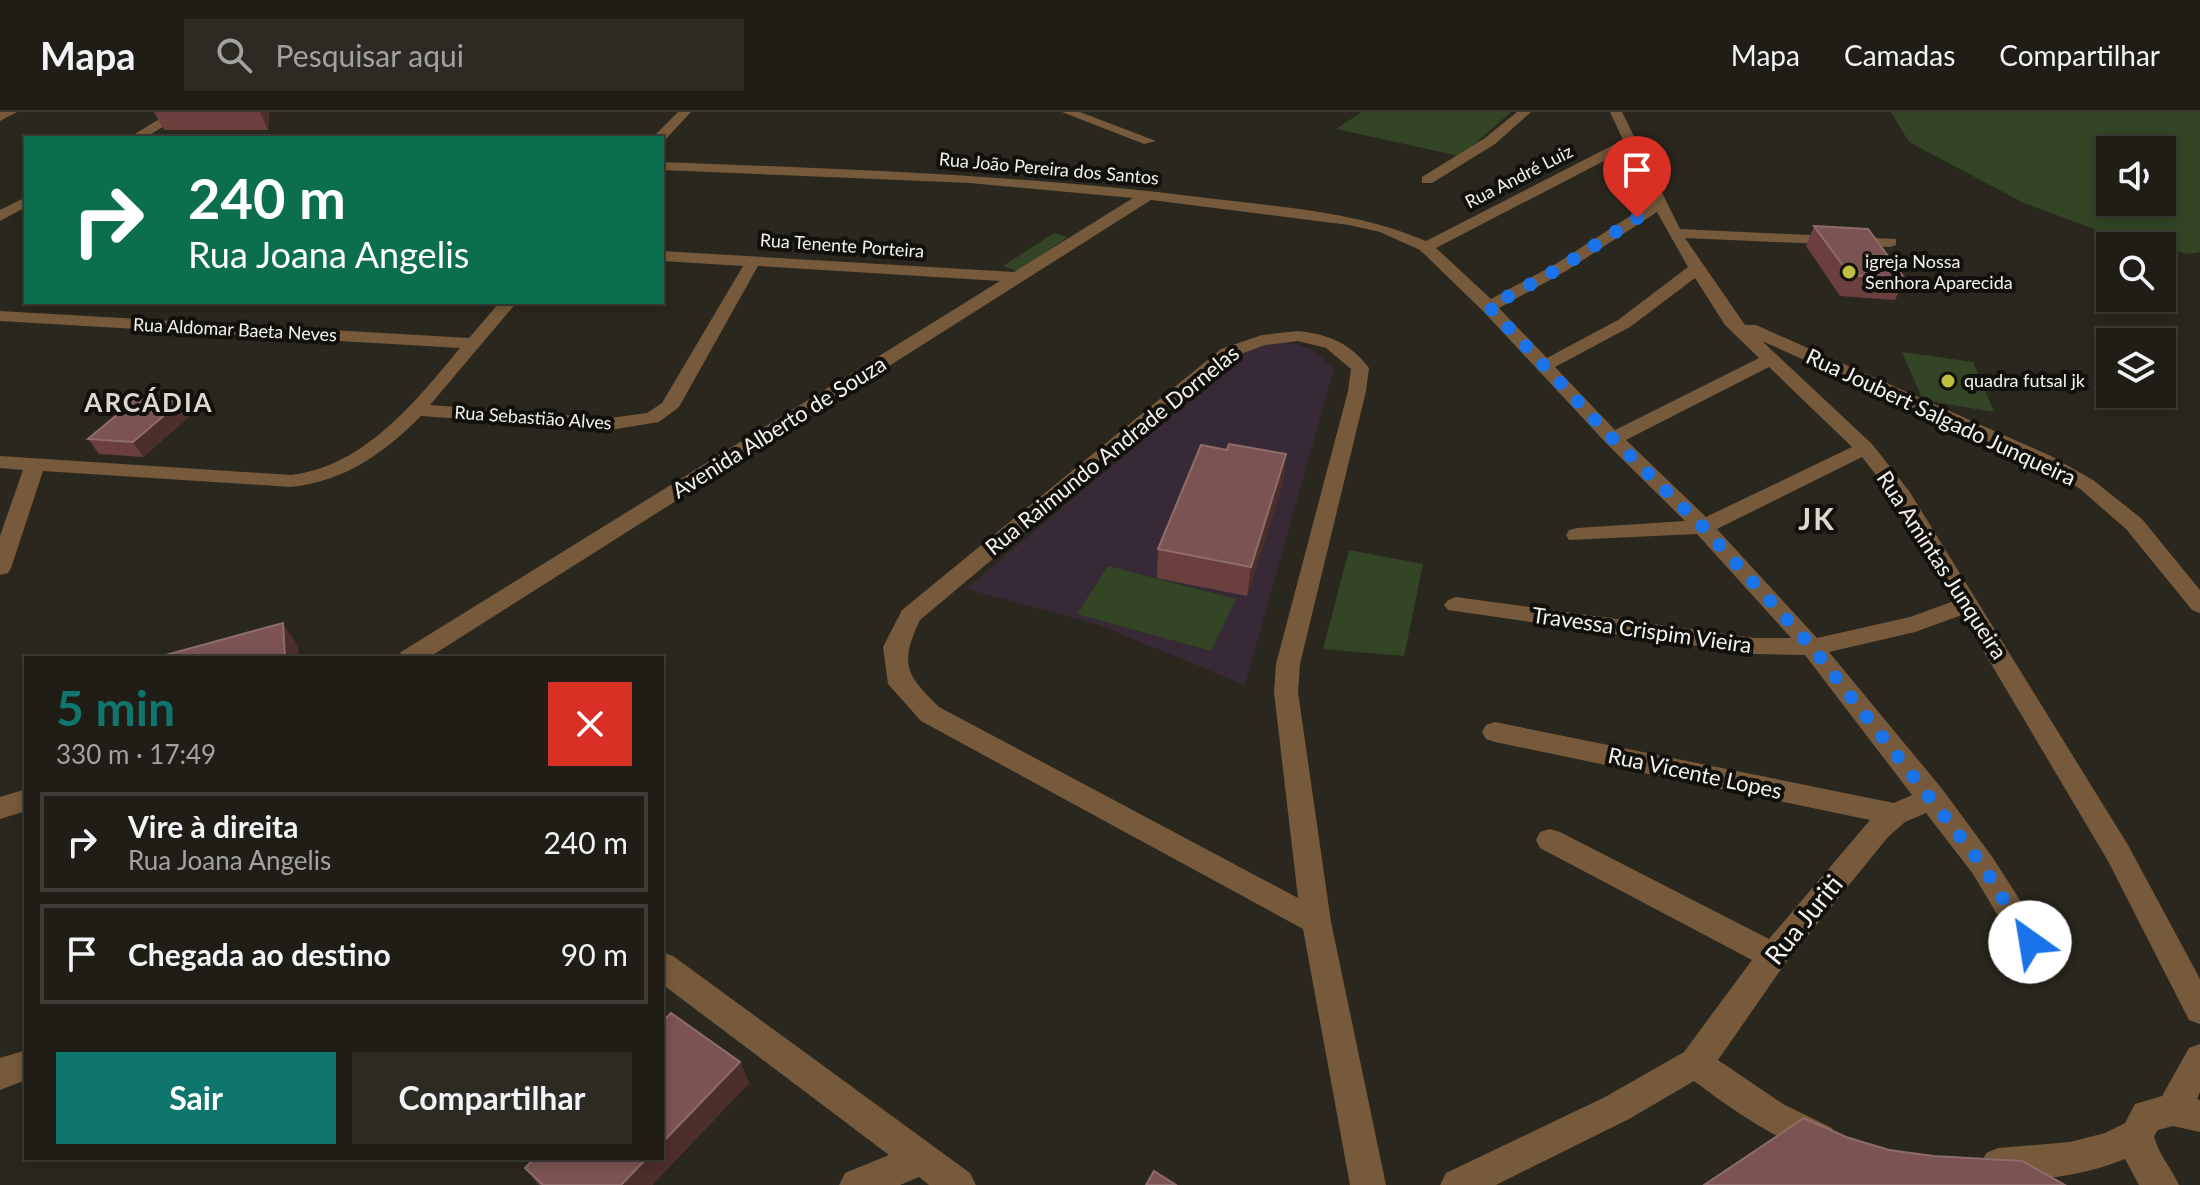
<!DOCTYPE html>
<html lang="pt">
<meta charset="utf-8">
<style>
:root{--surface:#201d16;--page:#2d2a23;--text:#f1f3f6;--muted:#a2a2a1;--line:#3d3b35;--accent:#0f766e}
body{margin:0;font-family:Lato,sans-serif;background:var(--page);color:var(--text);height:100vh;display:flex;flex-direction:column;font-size:30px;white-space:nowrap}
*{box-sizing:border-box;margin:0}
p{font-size:26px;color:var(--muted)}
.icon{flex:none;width:44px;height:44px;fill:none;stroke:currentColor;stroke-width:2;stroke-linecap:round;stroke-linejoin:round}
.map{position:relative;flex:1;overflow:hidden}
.side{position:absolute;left:24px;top:544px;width:640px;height:504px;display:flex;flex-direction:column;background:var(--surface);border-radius:0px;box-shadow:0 4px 12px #0003,0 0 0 2px var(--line)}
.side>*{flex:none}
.guide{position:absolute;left:24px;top:24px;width:640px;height:168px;border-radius:0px;box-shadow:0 4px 12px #0003,0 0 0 2px var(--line);background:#0b6e4f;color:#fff;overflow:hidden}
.buttons{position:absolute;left:2096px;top:24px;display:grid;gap:16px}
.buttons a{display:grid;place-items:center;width:80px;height:80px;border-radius:0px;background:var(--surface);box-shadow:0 4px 12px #0003,0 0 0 2px var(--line);font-size:40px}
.pin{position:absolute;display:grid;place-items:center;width:68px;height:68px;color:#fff;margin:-82px -34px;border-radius:50% 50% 50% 0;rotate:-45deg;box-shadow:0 0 8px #0007}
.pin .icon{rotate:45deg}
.me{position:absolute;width:88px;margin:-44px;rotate:328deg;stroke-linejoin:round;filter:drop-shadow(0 0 6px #0008)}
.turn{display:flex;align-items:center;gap:28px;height:168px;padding:0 32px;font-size:36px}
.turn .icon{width:104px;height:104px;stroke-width:2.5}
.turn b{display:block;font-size:56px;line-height:68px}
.round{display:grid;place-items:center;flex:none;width:84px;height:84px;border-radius:0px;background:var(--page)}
.summary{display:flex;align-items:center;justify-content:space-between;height:136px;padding:0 32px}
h1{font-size:48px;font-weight:700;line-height:60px;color:var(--accent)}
.action{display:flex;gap:16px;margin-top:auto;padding:16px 32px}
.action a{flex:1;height:92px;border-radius:0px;background:var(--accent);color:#fff;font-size:32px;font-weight:700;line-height:92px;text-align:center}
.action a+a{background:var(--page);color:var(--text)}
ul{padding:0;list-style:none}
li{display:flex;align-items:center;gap:24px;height:100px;margin:0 16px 12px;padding:0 16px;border:4px solid var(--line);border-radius:0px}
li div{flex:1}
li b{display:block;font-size:30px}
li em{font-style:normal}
header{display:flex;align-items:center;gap:48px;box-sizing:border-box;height:112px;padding:0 40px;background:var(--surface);border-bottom:2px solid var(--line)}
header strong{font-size:38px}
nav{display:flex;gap:44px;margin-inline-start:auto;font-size:28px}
.search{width:560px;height:72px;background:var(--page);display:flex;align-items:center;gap:20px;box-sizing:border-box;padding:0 28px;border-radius:0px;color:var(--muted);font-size:30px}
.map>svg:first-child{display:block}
.education{fill:#372935}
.green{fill:#334525;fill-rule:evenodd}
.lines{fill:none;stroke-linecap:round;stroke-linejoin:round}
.street{fill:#765a3b;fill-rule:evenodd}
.wall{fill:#6c3f3f}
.shaded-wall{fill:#4c2e2a}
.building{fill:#7b5352;stroke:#8e6c6a;stroke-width:2}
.route{stroke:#1a73e8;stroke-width:14;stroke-dasharray:0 25.2}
.poi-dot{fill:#c0be41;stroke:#11100c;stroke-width:3}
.labels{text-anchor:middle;stroke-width:8;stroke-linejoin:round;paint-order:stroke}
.far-street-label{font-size:18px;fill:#f4f2ec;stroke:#11100c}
.far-poi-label{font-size:18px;fill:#f4f2ec;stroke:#11100c;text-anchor:start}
.street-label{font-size:22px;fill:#f4f2ec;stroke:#11100c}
.far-district-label{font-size:26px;font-weight:bold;letter-spacing:2px;fill:#ddd8cd;stroke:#11100c}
.near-street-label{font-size:26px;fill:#f4f2ec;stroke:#11100c}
.district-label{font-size:30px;font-weight:bold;letter-spacing:2px;fill:#ddd8cd;stroke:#11100c}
</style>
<header>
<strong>Mapa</strong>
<div class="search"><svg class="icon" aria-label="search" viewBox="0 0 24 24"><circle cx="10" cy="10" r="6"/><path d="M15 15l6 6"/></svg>Pesquisar aqui</div>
<nav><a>Mapa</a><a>Camadas</a><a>Compartilhar</a></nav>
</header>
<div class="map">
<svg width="2200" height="1073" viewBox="0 0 2200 1073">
<rect width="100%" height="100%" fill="#2a271e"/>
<path class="education" d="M1272 230 1298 232 1315 239 1334 257 1245 573 1096 512 966 477 1250 237Z"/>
<g class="green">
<path d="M1362 0H1511L1472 34 1464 45 1336 17Z"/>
<path d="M1891 0H2200V140L2187 142 2102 120 2024 91 1909 30ZM2162 38V90H2110V38Z"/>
<path d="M1054 121 1068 125 1017 159 1003 154Z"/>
<path d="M1902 240 1973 250 1994 300 1923 288Z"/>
<path d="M1349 438 1423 452 1404 544 1323 537Z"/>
<path d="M1108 454 1236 487 1211 539 1077 502Z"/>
</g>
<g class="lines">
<g class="street">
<path d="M0 0H17L0 9Z"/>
<path d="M171 0H186L145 26H128Z"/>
<path d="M678 0H691L664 29 652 26Z"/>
<path d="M1062 0H1080L1156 29 1144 32Z"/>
<path d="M1517 0H1531L1495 32 1432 71H1422V65L1485 26Z"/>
<path d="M1610 0H1622L1680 117 1896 127V133L1890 135 1685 126 1745 213H1756L2051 344 2093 368 2142 407 2200 478V501L2192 498 2126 417 2079 376 2037 352 1762 229 1872 332 1909 379 2128 733 2200 867V912L2189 908 2108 749 1962 503 1915 520 1829 540 1943 678 1993 746 2041 821 2045 830 2041 839 2030 843 2019 839 1973 762 1926 701 1905 710 1888 725 1784 853 1718 948 1783 992 1832 1016 1837 1028 1832 1040 1820 1045C1774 1026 1734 999 1694 969L1629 1007 1496 1073H1440L1446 1061 1605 985 1684 940 1752 848 1540 736 1536 728 1540 720 1550 717 1560 720 1769 827 1870 708 1495 630 1486 627 1482 620 1486 613 1495 610 1894 691 1912 683 1805 543 1755 542 1448 498 1444 493 1448 488 1456 485 1755 526H1791L1697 422 1569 428 1566 423 1569 418 1577 416 1685 409 1606 331 1483 199 1420 138 1380 120 1349 113 1151 88 428 546H398L401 540 1000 169 758 154 679 295 659 310 610 318 421 304C383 342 345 369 291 375L43 359 11 456 8 461 0 463V424L23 358 0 356V344L291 363C365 354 416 289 460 236L0 209V199L469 226 500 190H517L430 293 610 306 647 301 662 291 743 154 662 149V139L1014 160 1133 86 969 71 662 58V50C844 57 1026 63 1207 86 1281 95 1356 99 1426 129L1623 28ZM1627 37 1652 90 1554 153 1491 187 1436 136ZM1657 100 1688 155 1618 208 1547 246 1499 196 1566 159ZM1695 166 1725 213 1759 246 1615 318 1555 255 1630 215ZM1769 255 1852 335 1706 405 1626 328ZM1862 345 1890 381 1954 489 1910 505 1817 526 1717 417Z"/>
<path d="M26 85V95L0 109V98Z"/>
<path d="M1298 219C1328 222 1350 231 1369 256L1366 279 1300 552 1298 580 1331 810 1386 1073H1350L1303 817 921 609 888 572 883 535 902 498 1221 237 1262 223ZM1298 229 1326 236 1351 257 1348 279 1276 552 1274 580 1298 786 939 595C906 563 899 552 920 508L1233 245 1265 233Z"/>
<path d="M26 677V699L0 707V685Z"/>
<path d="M662 840 673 844 970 1061 976 1073H929L919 1065 900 1073H839L845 1061 889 1043 662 872Z"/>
<path d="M2200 932V980L2197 987 2200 988V1020L2173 1014 2158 1018 2154 1024C2159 1044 2171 1055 2179 1073H2139L2125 1047C2086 1063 2027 1073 1986 1065L1981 1053 1986 1041 1998 1036 2070 1030 2105 1021 2125 1011 2135 992 2162 984 2189 936Z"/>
<path d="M26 938V968L0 978V946Z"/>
</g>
</g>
<g class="wall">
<path d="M154 0H269L268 18H164Z"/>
<path d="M1814 114 1905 167 1895 188 1840 184 1806 134Z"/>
<path d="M181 289 190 304 143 345 99 342 88 327Z"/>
<path d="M1227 338 1286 342 1283 371 1247 484 1157 466 1158 437Z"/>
<path d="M740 950 749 971 652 1073H539L525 1056Z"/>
</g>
<g class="shaded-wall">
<path d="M260 0H269L268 18Z"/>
<path d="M181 289 190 304 143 345 133 330Z"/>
<path d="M1286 342 1283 371 1247 484 1251 455Z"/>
<path d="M283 511 298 534 299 546H285Z"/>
<path d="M740 950 749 971 652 1073H621L647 1046H662V1031Z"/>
</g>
<g class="building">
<path d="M1814 114 1868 117 1905 167 1850 163Z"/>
<path d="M136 287 181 289 133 330 88 327Z"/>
<path d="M1229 332 1286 342 1251 455 1158 437 1201 333 1227 338Z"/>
<path d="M283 511 285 546H162V544Z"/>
<path d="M671 901 740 950 662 1031V910Z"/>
<path d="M1804 1006 1846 1025 1889 1038 1933 1044 2022 1049 2065 1073H1704Z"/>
<path d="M535 1046H647L621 1073H543L525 1056Z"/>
<path d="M1154 1059 1176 1073H1146Z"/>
</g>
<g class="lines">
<path class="route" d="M1637 106 1560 156 1489 195 1613 327 1703 415 1812 535 1983 754 2030 830"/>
</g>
<g class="poi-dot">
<circle cx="1849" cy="160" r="8"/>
<circle cx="1948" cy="269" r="8"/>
</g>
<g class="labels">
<g class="far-street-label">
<text transform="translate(1049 57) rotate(5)" y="6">Rua João Pereira dos Santos</text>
<text transform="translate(1519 65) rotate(-27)" y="6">Rua André Luiz</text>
<text transform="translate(842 134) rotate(4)" y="6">Rua Tenente Porteira</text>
<text transform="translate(235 218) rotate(3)" y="6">Rua Aldomar Baeta Neves</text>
<text transform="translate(533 306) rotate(4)" y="6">Rua Sebastião Alves</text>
</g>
<g class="far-poi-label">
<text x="1865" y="156">igreja Nossa<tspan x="1865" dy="21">Senhora Aparecida</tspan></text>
<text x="1964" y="275">quadra futsal jk</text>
</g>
<g class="street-label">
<text transform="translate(1941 305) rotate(25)" y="8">Rua Joubert Salgado Junqueira</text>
<text transform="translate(779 315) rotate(-32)" y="8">Avenida Alberto de Souza</text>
<text transform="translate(1112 338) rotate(-39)" y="8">Rua Raimundo Andrade Dornelas</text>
<text transform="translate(1942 453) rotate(57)" y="8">Rua Amintas Junqueira</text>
<text transform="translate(1642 518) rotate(8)" y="8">Travessa Crispim Vieira</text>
<text transform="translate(1695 661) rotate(12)" y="8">Rua Vicente Lopes</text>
</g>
<g class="far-district-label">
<text x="149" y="300">ARCÁDIA</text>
</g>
<g class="near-street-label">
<text transform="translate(1804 808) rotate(-51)" y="9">Rua Juriti</text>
</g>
<g class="district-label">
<text x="1817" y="418">JK</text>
</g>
</g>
</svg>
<div class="buttons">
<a><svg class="icon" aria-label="sound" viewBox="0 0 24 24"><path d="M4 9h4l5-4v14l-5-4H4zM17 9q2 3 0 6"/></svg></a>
<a><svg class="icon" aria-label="search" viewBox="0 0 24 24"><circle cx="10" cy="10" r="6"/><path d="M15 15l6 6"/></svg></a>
<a><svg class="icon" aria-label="layers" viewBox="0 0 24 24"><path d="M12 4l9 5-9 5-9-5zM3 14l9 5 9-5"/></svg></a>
</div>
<div class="pin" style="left:1637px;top:106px;background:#d93025"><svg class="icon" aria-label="arrive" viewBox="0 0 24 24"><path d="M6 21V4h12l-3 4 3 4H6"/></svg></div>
<svg class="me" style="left:2030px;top:830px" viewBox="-20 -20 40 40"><circle r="19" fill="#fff"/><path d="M0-13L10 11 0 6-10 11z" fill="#1a73e8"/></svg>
<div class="guide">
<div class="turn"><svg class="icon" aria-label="right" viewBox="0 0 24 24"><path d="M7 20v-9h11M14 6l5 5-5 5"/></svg><div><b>240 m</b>Rua Joana Angelis</div></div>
</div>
<section class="side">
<div class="summary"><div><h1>5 min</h1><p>330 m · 17:49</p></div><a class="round" style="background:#d93025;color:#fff"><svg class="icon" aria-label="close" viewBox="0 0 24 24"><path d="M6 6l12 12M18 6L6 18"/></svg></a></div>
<ul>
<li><svg class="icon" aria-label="right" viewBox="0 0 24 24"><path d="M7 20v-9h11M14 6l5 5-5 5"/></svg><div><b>Vire à direita</b><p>Rua Joana Angelis</p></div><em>240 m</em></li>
<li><svg class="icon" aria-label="arrive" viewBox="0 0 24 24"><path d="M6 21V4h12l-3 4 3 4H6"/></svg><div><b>Chegada ao destino</b></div><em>90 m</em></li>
</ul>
<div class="action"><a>Sair</a><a>Compartilhar</a></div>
</section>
</div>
